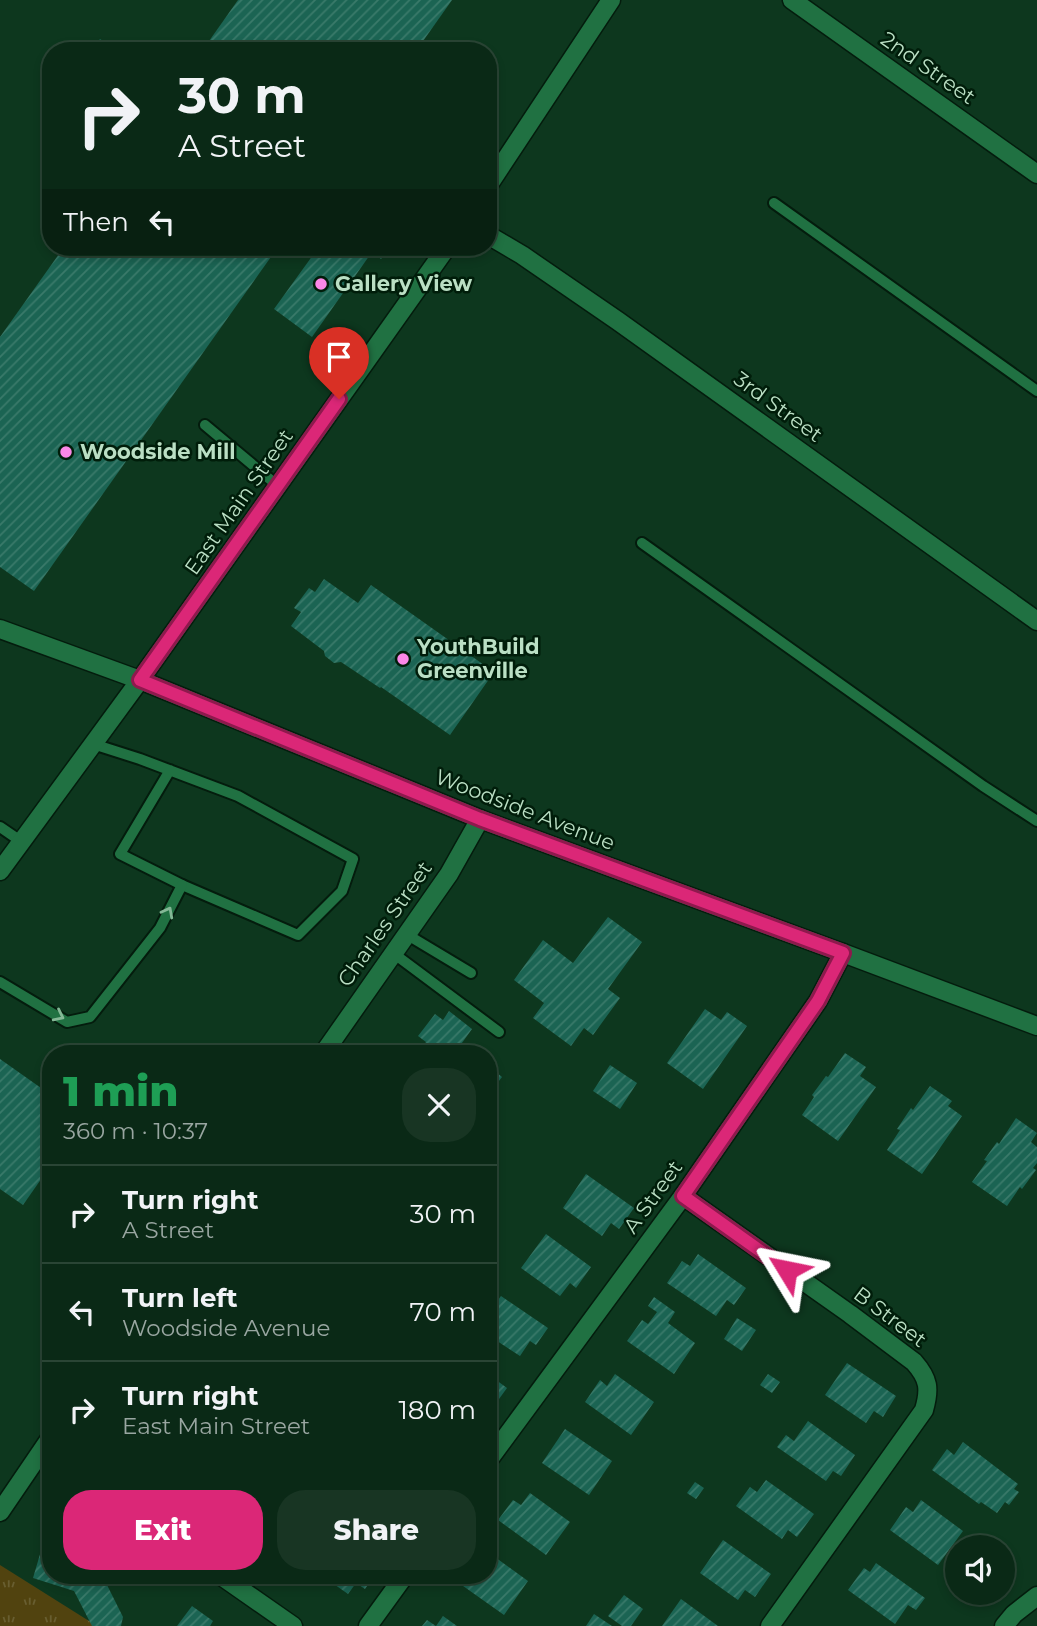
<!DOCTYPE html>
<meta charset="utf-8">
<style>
:root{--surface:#0a2916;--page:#183523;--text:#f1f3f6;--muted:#99a6a1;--line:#2a4535;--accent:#db2777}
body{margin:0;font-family:Montserrat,sans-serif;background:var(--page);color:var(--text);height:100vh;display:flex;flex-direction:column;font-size:26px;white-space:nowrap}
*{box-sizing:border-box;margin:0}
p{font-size:23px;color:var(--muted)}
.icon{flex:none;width:38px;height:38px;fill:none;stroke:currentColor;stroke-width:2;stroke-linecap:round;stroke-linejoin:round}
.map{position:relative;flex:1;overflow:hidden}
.panel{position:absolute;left:42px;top:1045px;width:455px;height:539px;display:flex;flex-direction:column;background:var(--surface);border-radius:28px;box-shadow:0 4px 10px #0003,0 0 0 2px var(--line)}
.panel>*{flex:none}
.guide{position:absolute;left:42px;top:42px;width:455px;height:214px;border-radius:28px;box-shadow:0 4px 10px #0003,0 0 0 2px var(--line);background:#0a2916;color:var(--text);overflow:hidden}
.fabs{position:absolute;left:945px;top:1535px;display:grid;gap:14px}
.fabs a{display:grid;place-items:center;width:70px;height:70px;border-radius:50%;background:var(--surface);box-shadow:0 4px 10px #0003,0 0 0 2px var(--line);font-size:35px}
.pin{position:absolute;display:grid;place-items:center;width:60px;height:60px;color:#fff;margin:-72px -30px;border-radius:50% 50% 50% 0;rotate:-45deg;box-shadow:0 0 7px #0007}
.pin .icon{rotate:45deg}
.me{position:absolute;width:77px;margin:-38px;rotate:305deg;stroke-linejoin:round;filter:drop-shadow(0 0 5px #0008)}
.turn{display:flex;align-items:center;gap:24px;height:147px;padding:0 21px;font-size:32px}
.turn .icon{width:91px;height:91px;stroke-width:2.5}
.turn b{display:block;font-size:49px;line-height:60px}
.then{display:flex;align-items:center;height:66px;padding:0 21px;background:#0003;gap:14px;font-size:26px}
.round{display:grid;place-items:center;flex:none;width:74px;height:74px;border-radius:28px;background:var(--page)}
.head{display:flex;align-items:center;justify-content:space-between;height:119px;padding:0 21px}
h1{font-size:42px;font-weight:800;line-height:52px;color:#1e9e55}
.button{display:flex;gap:14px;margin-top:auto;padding:14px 21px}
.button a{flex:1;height:80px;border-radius:28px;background:var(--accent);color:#fff;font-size:28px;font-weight:800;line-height:80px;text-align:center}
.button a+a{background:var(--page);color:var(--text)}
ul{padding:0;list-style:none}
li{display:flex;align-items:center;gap:21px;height:98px;padding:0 21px;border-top:2px solid var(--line)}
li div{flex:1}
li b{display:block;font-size:26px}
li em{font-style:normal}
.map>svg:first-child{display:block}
.grass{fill:url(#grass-tufts)}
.building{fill:url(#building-hatch)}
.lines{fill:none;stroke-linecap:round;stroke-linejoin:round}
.service-casing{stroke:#041c0d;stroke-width:14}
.minor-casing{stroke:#041c0d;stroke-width:21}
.tertiary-casing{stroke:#041c0d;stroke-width:21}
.service{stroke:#207142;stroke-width:10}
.minor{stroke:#207142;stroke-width:18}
.tertiary{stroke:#207142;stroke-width:18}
.oneway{stroke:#84b896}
.route-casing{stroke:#8e194d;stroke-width:18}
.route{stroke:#db2777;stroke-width:12}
.poi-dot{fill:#fa87e7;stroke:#001d0a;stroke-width:2.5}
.labels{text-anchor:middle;stroke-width:5;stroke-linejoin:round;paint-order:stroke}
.street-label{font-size:21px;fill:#badfc4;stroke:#001d0a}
.poi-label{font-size:21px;font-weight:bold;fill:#badfc4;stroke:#001d0a;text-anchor:start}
</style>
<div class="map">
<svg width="1037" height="1626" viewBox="0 0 1037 1626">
<defs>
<pattern id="grass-tufts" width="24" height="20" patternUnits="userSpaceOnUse" patternTransform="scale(1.75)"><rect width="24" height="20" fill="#51430f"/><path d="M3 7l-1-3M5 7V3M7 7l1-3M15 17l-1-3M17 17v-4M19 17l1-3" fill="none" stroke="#685e30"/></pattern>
<pattern id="building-hatch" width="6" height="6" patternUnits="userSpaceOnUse" patternTransform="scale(1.75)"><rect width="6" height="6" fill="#1b6453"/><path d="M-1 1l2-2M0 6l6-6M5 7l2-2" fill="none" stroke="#3a7a6a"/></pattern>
</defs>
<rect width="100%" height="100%" fill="#0d371e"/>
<path class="grass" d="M0 1565 97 1626H0Z"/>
<g class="building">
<path d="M238 0H452L416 51H202Z"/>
<path d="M100 39 117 51H92Z"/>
<path d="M64 247H278L34 591 0 567V337Z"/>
<path d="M312 247H390L381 259 372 252 312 337 274 309 313 255 309 251Z"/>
<path d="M324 579 358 603 371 585 494 672 450 735 381 687 380 688 341 662 334 663 325 656 324 651 291 626 301 612 294 608 309 588 315 592Z"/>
<path d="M608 917 642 942 608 989 620 998 593 1035 584 1028 571 1046 533 1018 544 1003 514 980 543 940 573 963Z"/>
<path d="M705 1009 721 1020 727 1012 747 1026 703 1089 667 1063Z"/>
<path d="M449 1011 472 1029 454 1054H417L426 1042 418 1036 435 1014 443 1020Z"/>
<path d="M845 1053 866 1067 860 1076 876 1087 838 1141 802 1115 814 1097 812 1095 826 1076 828 1077Z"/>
<path d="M0 1059 51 1095V1165L23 1205 0 1189Z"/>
<path d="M610 1065 637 1083 620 1109 593 1091Z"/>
<path d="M491 1068 502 1077 488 1095V1071Z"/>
<path d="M930 1086 952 1101 948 1106 962 1116 922 1174 887 1150 900 1130 897 1129 911 1108 913 1110Z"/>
<path d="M1016 1118 1037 1133 1031 1142 1037 1147V1163L1033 1168 1036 1170 1022 1189 1020 1187 1007 1206 972 1182 987 1161 984 1160 997 1142 999 1144Z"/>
<path d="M586 1174 634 1208 619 1229 611 1223 602 1236 563 1208Z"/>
<path d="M546 1234 591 1267 576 1288 570 1283 560 1296 521 1268Z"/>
<path d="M698 1254 746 1288 734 1305 727 1300 716 1316 667 1283 682 1261 690 1266Z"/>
<path d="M501 1296 548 1328 536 1345 530 1341 520 1356 488 1335V1314Z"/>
<path d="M654 1297 675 1312 668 1323 695 1343 674 1374 627 1341 642 1320 648 1324 657 1312 648 1306Z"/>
<path d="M737 1318 756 1330 742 1351 724 1339Z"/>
<path d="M847 1363 896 1396 883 1417 874 1411 866 1423 825 1395Z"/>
<path d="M488 1374 507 1388 491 1410 488 1408Z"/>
<path d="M615 1374 654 1402 631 1435 585 1402 600 1380 607 1386Z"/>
<path d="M768 1374 780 1382 772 1393 760 1385Z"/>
<path d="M808 1421 855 1455 841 1476 833 1471 826 1481 777 1447 786 1435 794 1441Z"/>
<path d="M565 1429 612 1461 589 1495 542 1463Z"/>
<path d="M963 1442 1018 1484 1014 1489 1019 1492 1009 1505 1005 1502 997 1513 981 1502 979 1504 932 1470 947 1449 954 1455Z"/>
<path d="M766 1480 814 1514 797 1537 788 1530 782 1539 736 1506 750 1487 757 1492Z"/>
<path d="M695 1482 704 1488 696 1499 687 1493Z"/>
<path d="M530 1493 570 1522 546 1555 498 1520 513 1500 521 1505Z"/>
<path d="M921 1500 963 1531 938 1565 890 1530 906 1507 913 1512Z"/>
<path d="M723 1540 771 1574 755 1597 745 1590 738 1600 700 1573Z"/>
<path d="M43 1544 51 1546V1575H102L123 1617 121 1626H92L74 1591 33 1578Z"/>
<path d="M488 1552 528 1581 504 1615 456 1581 460 1575H488Z"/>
<path d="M876 1563 925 1598 916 1610 908 1605 895 1624 848 1590 864 1568 870 1572Z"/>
<path d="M321 1575H375L365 1589 356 1583 348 1594Z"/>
<path d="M624 1595 643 1609 631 1626H622L608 1616Z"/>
<path d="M681 1599 718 1626H662Z"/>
<path d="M192 1606 213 1621 210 1626H177Z"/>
<path d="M594 1614 612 1626H586Z"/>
<path d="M443 1616 457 1626H422L427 1620 436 1626Z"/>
</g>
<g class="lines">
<defs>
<g id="service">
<path d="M774 203 1037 391"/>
<path d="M205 425 278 486"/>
<path d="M642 543 983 786 1037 821"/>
<path d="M93 744 140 759 238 796 353 859 342 891 298 935 182 885 120 854 170 770"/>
<path d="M0 827 22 842"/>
<path d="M406 934 471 973"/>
<path d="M393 953 499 1032"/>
<path d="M0 982 67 1022 90 1017 160 928 182 885"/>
</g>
<g id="minor">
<path d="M792 0 1037 174"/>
<path d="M488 186 611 0"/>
<path d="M488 235 522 255 618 321 1037 621"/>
<path d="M0 871 140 680 447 247"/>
<path d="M323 1054 449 874 480 819"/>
<path d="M683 1196 850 1314 914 1362C929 1379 930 1389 924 1410L770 1626"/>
<path d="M488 1461 683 1196 818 1001 843 953"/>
<path d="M0 1512 51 1437"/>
<path d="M220 1575 293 1626"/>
<path d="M368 1626 405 1575"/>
<path d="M1004 1626 1014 1614 1037 1596"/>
</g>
<path id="tertiary" d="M0 629 140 680 480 819 843 953 1037 1026"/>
</defs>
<use href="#service" class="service-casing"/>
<use href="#minor" class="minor-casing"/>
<use href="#tertiary" class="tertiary-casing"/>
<use href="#service" class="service"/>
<use href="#minor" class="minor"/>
<use href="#tertiary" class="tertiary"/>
</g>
<defs><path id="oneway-chevron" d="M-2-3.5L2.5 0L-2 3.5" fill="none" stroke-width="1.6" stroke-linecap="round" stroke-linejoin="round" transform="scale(1.75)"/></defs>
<g class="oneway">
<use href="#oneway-chevron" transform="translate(168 912) rotate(-62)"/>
<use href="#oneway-chevron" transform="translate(59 1016) rotate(26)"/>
</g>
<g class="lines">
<defs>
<path id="route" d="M339 399 140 680 480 819 843 953 818 1001 683 1196 787 1270"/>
</defs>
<use href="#route" class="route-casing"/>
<use href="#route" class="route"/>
</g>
<g class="poi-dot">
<circle cx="321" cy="284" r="7"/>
<circle cx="66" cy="452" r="7"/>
<circle cx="403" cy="659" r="7"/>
</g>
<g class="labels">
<g class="street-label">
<text transform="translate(928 68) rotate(35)" y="7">2nd Street</text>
<text transform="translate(778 407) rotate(36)" y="7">3rd Street</text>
<text transform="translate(239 502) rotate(-55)" y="7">East Main Street</text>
<text transform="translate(525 810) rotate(21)" y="7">Woodside Avenue</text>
<text transform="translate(385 924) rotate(-55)" y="7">Charles Street</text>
<text transform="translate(653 1197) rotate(-54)" y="7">A Street</text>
<text transform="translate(890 1317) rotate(37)" y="7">B Street</text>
</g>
<g class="poi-label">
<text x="335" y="291">Gallery View</text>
<text x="80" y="459">Woodside Mill</text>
<text x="417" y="654">YouthBuild<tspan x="417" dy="24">Greenville</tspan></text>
</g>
</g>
</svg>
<div class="fabs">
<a><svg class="icon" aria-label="sound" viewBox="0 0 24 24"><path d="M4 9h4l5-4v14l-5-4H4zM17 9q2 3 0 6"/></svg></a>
</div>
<div class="pin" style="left:339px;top:399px;background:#d93025"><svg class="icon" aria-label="arrive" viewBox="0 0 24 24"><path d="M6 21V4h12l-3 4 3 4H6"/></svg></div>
<svg class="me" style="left:787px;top:1270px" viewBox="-20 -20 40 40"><path d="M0-17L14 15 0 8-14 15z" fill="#db2777" stroke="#fff" stroke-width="4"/></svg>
<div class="guide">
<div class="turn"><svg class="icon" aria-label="right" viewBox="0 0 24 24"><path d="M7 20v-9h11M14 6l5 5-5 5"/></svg><div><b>30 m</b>A Street</div></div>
<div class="then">Then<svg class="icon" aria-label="left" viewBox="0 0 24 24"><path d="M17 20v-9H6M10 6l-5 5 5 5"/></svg></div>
</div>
<section class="panel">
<div class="head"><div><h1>1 min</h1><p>360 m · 10:37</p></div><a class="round"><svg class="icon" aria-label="close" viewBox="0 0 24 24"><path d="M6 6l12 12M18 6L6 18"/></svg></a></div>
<ul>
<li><svg class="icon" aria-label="right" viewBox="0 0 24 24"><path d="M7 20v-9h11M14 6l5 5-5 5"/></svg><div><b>Turn right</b><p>A Street</p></div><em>30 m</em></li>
<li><svg class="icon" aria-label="left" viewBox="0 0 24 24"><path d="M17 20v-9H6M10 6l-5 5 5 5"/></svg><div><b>Turn left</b><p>Woodside Avenue</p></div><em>70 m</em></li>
<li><svg class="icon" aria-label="right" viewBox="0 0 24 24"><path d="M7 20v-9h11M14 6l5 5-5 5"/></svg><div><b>Turn right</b><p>East Main Street</p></div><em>180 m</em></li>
</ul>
<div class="button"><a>Exit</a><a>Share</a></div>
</section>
</div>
